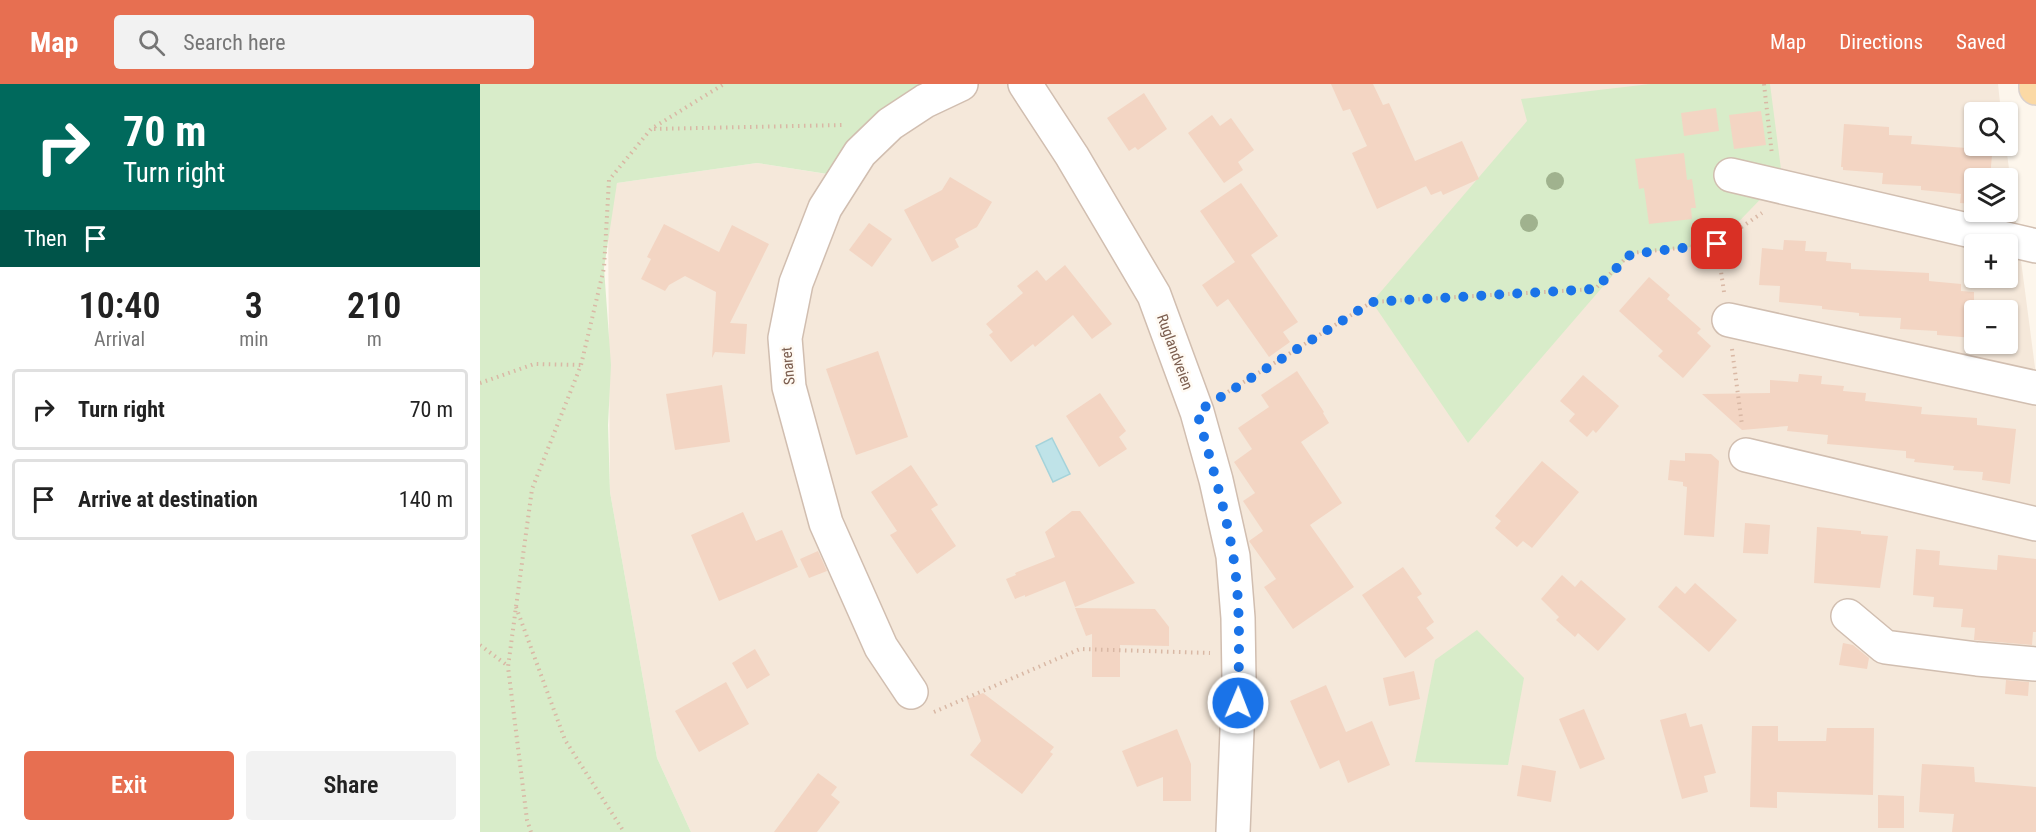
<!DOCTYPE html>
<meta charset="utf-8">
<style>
:root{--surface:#fff;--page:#f2f2f2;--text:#222;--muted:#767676;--line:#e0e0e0;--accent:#e76f51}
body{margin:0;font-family:"Roboto Condensed",sans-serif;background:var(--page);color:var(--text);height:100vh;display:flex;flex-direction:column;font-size:22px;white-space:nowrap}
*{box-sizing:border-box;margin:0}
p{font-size:20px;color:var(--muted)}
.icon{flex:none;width:33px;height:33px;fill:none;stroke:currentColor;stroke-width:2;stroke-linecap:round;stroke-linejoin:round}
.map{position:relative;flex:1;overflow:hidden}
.details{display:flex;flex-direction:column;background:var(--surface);width:480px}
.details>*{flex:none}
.guide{background:#00695c;color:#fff;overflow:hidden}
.buttons{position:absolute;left:1484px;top:18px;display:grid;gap:12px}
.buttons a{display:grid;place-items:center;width:54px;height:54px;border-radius:6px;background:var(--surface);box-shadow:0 2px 4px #0004;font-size:30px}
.pin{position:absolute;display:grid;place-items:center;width:51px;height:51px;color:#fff;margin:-26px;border-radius:12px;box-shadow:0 3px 9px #0006}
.me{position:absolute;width:66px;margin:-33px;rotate:1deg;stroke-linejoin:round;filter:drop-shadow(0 0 4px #0008)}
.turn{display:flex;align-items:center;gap:21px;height:126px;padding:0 24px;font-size:27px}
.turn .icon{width:78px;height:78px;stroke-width:2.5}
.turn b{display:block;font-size:42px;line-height:51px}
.then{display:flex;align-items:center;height:57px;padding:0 24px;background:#0003;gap:12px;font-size:22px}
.eta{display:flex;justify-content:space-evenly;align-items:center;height:102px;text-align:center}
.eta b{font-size:36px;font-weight:600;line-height:42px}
.action{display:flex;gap:12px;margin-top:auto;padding:12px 24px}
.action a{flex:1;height:69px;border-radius:6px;background:var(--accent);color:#fff;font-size:24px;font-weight:600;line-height:69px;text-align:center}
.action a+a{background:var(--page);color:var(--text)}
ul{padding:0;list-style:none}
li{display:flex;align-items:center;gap:18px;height:81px;margin:0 12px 9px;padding:0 12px;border:3px solid var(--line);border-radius:6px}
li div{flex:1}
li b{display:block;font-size:22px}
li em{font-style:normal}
header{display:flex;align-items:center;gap:36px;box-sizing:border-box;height:84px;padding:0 30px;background:var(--accent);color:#fff}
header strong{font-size:28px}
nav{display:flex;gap:33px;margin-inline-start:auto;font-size:21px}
.search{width:420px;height:54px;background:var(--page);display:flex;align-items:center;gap:15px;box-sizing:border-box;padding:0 21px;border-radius:6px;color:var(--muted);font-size:22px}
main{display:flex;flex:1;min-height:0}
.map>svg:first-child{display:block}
.residential{fill:#f5e8da;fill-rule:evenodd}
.green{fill:#d8ecc9}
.water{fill:#bfe3e8;stroke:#a5d3da;stroke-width:1.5}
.building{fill:#f3d5c3}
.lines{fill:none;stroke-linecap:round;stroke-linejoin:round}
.minor-casing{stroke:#d1beb0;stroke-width:36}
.major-casing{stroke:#dad1cd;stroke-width:36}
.path{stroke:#d9b8a5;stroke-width:4;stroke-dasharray:1.5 4.5;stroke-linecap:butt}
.minor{stroke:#fff;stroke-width:33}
.major{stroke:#fbd9a5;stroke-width:33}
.tree{fill:#a0b28e}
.route{stroke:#1a73e8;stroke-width:10;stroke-dasharray:0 18}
.labels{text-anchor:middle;stroke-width:5;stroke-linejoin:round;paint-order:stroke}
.street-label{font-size:15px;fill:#7a5c4d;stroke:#fffaf3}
</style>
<header>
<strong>Map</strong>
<div class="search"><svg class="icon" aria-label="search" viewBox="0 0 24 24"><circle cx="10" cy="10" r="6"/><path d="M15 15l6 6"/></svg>Search here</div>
<nav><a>Map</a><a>Directions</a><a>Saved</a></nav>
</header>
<main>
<section class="details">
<div class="guide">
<div class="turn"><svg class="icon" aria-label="right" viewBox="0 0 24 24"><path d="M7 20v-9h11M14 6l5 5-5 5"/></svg><div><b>70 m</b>Turn right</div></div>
<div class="then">Then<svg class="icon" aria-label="arrive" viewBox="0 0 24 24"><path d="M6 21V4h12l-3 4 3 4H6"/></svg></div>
</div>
<div class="eta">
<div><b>10:40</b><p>Arrival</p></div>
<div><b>3</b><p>min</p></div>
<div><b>210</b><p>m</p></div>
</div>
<ul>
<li><svg class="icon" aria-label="right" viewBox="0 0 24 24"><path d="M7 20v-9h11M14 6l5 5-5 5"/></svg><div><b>Turn right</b></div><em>70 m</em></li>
<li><svg class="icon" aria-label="arrive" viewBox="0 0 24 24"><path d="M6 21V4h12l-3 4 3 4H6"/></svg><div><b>Arrive at destination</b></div><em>140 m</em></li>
</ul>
<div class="action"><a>Exit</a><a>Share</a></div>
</section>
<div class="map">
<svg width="1556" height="748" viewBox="0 0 1556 748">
<rect width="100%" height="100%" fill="#fdf6ec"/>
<path class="residential" d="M451 0H1518L1521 28H1494V62H1526L1556 291V748H211L177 674 130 408 128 134 137 99 277 79 359 92ZM1494 94H1527V128H1494ZM1494 160H1527V194H1494ZM1494 226H1527V260H1494Z"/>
<g class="green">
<path d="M0 0H451L360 92 277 79 137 99 124 184 131 281 128 341 130 408 177 674 211 748H0Z"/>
<path d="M1170 0H1290L1302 93 1237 160 1151 170 988 359 892 218 1047 37 1041 15Z"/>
<path d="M997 546 1044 594 1028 681 935 678 955 576Z"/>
</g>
<path class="water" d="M572 354 590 390 573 398 556 362Z"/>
<g class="building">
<path d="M851 0H893L903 21 909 19 935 77 982 57 999 95 963 111 961 107 951 111 946 102 897 125 872 69 887 62 870 25 863 27Z"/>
<path d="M664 9 687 45 658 66 655 63 649 67 627 34Z"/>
<path d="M1236 24 1239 47 1204 52 1201 29Z"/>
<path d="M1281 27 1286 61 1254 65 1249 31Z"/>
<path d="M732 31 740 42 751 34 774 66 758 78 763 86 744 99 708 49Z"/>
<path d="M1364 40 1409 43V51L1432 52 1431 60 1487 64V69L1512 71 1510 94H1494V120L1480 119 1481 110 1441 106V102L1402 100 1403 89 1363 86V83H1361Z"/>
<path d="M1204 69 1207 96 1212 95 1216 124H1211L1212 135 1169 140 1164 104 1159 105 1155 75Z"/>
<path d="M470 93 512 118 497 143 475 155 479 163 452 178 424 126 462 106Z"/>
<path d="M761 99 798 152 771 171 818 238 803 248 810 258 789 273 748 215 737 223 722 201 755 178 720 127Z"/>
<path d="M389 139 412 155 392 183 369 166Z"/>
<path d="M184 140 239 168 252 141 289 160 250 239 267 240 265 270 235 268 232 274 236 208 205 192 189 201 185 207 161 195 171 175 167 173Z"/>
<path d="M1304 156 1326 157 1325 167 1347 168 1346 177 1371 179V185L1449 189V197L1481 200V207L1494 208V254L1457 251V247L1420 245 1421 234 1379 232V229L1342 225V222L1299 218 1300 202 1279 201 1282 164 1303 166Z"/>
<path d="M585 181 632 240 612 255 593 231 555 263 553 260 531 278 509 251 513 248 506 240 543 209 537 202 557 186 566 197Z"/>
<path d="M1169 193 1190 211 1187 215 1221 245 1217 249 1231 262 1203 294 1178 272 1183 267 1139 227Z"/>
<path d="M398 267 428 353 376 371 346 285Z"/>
<path d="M817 287 844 328 843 329 849 339 821 358 862 419 830 441 874 503 813 545 784 503 796 495 769 457 783 447 763 417 775 409 754 378 772 365 758 344 789 323 781 311Z"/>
<path d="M1319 290 1342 292 1341 300 1364 302 1363 307 1386 309 1385 317 1442 323 1441 330 1497 334V341L1536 345 1530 400 1502 396 1503 388 1473 386 1474 382 1434 378 1435 375 1426 374V367L1347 360 1348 351 1307 347 1308 342 1262 346 1222 310 1290 309V296L1318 298Z"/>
<path d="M1103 291 1139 322 1116 349 1113 346 1107 353 1089 337 1095 330 1080 317Z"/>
<path d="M242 301 250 358 195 366 186 310Z"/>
<path d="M620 309 646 347 639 353 647 365 619 383 586 332Z"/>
<path d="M1205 369 1231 370 1239 377 1234 453 1204 451 1207 403 1203 402V398L1188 396 1190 376 1205 377Z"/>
<path d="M1062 377 1099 408 1052 464 1043 457 1037 463 1015 444 1021 437 1015 432Z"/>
<path d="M431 381 458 421 451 425 476 462 437 490 410 451 417 447 391 408Z"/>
<path d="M592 427H600L655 499 595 523 585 497 545 513V511L535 515 526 495 536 491 535 489 575 473 565 448Z"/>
<path d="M263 428 276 457 302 446 318 483 239 517 211 451Z"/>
<path d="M1265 439 1290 441 1288 470 1263 469Z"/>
<path d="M1337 443 1381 447V450L1408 452 1400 504 1334 499Z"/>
<path d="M1436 465 1460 467 1459 481 1517 486 1518 471 1556 475V548H1553L1552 561 1494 556 1495 544 1481 543 1483 525 1453 523 1454 513 1433 511Z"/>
<path d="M338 467 347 487 329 494 320 475Z"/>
<path d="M923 483 942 510 937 513 954 538 946 544 954 554 925 574 882 511Z"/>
<path d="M1082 491 1095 503 1101 496 1146 535 1118 567 1098 549 1095 553 1076 536 1079 533 1061 515Z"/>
<path d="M1215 499 1257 536 1229 568 1178 523 1196 502 1205 510Z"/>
<path d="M595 524 675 525 689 543V562L640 561V593H612V550L606 552Z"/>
<path d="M1363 559 1373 561 1389 574 1387 585 1359 581Z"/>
<path d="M275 565 290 591 267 605 252 579Z"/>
<path d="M934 587 940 615 909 622 903 594Z"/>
<path d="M1526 596 1549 598 1548 612 1525 610Z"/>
<path d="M246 598 269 640 219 668 195 627Z"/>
<path d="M846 601 866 648 892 637 910 681 868 699 859 676 840 685 810 617Z"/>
<path d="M503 609 574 663 570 668 573 670 542 710 490 671 501 657 487 615Z"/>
<path d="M1104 625 1125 675 1100 685 1079 635Z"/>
<path d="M1206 629 1210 643 1222 640 1236 689 1224 692 1228 708 1202 715 1180 636Z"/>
<path d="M1272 642H1298V657H1346L1347 644H1394L1393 711 1297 708V724L1270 723Z"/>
<path d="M697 645 711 680V717H683V693L657 703 642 667Z"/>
<path d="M1442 680 1494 683 1495 698 1556 703V748H1472L1474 730 1439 728Z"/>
<path d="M1042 681 1076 687 1071 718 1037 712Z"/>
<path d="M338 689 357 703 351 711 360 718 337 748H294Z"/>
<path d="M1398 711 1424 712V744H1398Z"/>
</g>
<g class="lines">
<defs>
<g id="minor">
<path d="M545 0 592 72 674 211 717 328 736 396 753 472 758 534 759 596 753 748"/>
<path d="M1251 91 1556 162"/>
<path d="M1249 236 1556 304"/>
<path d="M1266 371 1556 440"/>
<path d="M1368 532 1405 563 1497 575 1556 580"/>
<path d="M431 608 401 563 346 439 309 303 305 254 316 199 345 124 380 69 410 40 445 17 481 0"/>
</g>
<path id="major" d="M1556 0V4"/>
</defs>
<use href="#minor" class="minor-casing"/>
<use href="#major" class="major-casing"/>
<g class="path">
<path d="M1284 0 1292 71"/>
<path d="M174 45 365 41"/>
<path d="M1244 208 1237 160 1282 129"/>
<path d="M1252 265 1262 341"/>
<path d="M0 299 54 280 101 281"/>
<path d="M743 311 892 218 1115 205 1151 169 1237 160"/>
<path d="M36 523 85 656 144 748"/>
<path d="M0 561 28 582"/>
<path d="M454 628 600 565 730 569"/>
<path d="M51 748 47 736 28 583 36 523 52 405 101 281 124 184 129 96 171 45 244 0"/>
</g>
<use href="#minor" class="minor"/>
<use href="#major" class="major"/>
</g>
<g class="tree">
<circle cx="1075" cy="97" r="9"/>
<circle cx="1049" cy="139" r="9"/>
</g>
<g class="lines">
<path class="route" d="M758 619C759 571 761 519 753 471 745 423 730 375 717 328L892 218 1115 205 1151 170 1237 160"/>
</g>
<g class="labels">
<g class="street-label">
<text transform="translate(695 268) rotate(70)" y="5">Ruglandveien</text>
<text transform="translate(308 282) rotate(-95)" y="5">Snaret</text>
</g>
</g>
</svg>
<div class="buttons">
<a><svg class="icon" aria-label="search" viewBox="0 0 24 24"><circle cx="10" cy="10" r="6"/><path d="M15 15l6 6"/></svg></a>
<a><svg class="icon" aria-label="layers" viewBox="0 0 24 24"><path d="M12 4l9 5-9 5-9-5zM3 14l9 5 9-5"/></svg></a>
<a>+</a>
<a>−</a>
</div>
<div class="pin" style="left:1237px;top:160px;background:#d93025"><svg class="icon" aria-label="arrive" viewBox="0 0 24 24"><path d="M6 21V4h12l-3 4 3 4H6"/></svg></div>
<svg class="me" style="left:758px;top:619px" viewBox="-20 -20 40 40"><circle r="17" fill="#1a73e8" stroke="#fff" stroke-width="3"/><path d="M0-11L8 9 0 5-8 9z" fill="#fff"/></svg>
</div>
</main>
